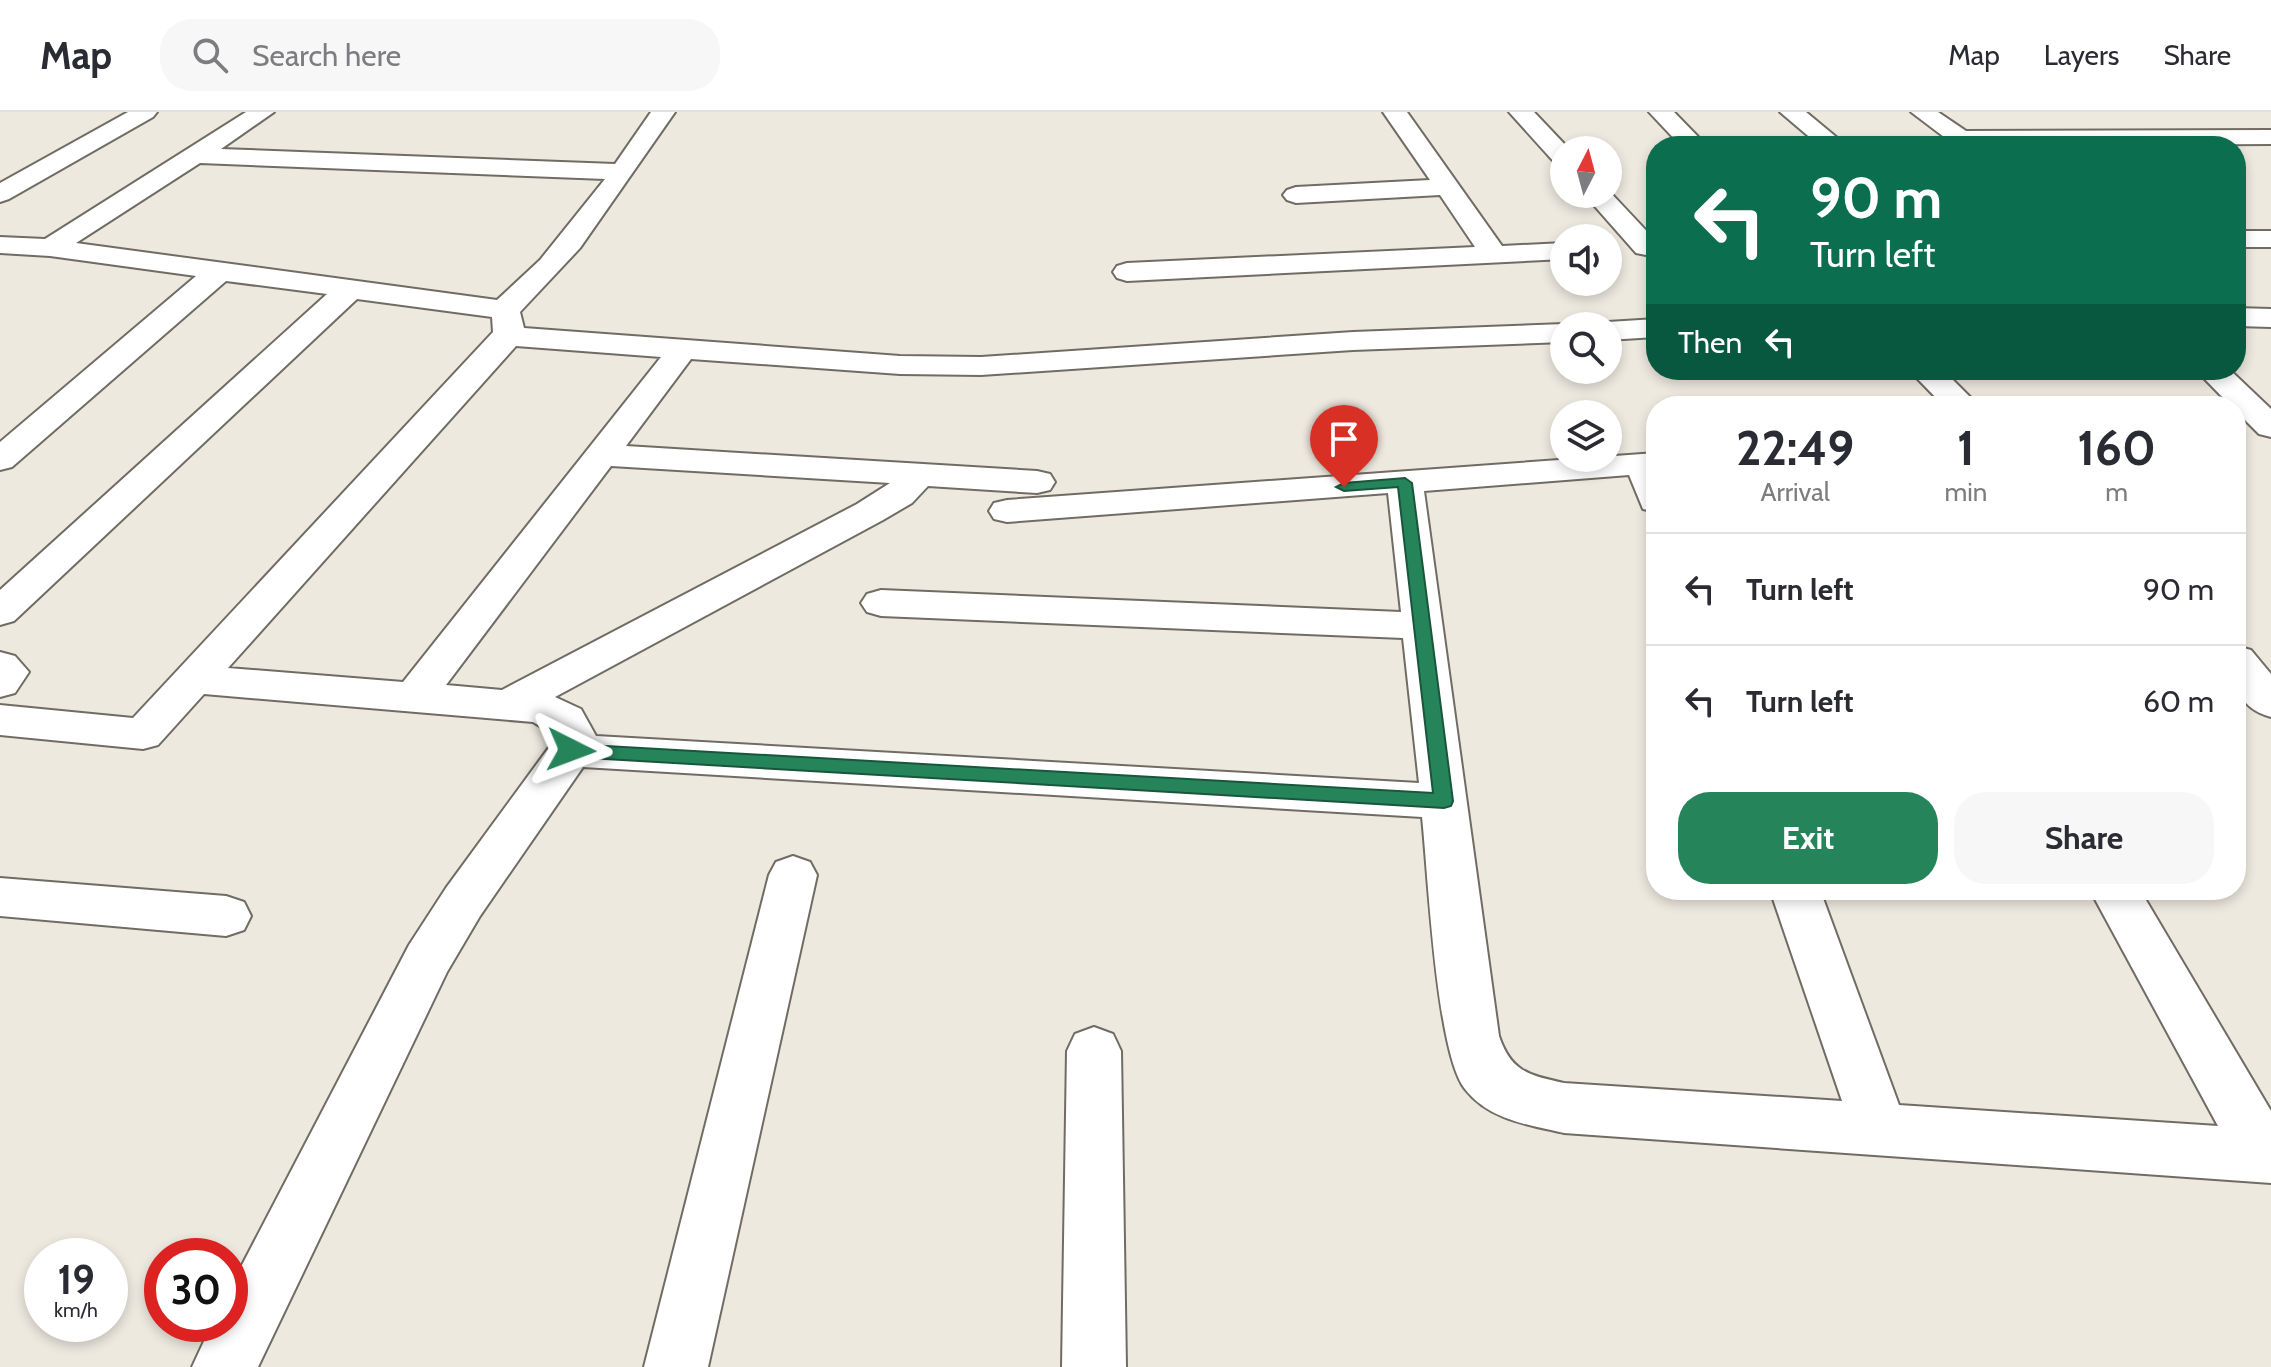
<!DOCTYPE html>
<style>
:root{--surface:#fff;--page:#f7f7f7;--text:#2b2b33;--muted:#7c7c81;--line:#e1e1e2;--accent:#26845b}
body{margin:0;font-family:Cabin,sans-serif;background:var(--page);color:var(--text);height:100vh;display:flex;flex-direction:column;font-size:30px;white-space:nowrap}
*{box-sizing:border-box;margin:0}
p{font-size:26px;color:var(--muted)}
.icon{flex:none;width:44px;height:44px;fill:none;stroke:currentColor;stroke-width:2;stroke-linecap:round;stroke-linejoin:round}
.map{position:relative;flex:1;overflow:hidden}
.drawer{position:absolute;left:1646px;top:284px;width:600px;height:504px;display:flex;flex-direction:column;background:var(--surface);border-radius:32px;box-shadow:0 4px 12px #0003}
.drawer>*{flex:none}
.banner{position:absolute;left:1646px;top:24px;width:600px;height:244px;border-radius:32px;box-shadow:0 4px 12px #0003;background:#0b6e4f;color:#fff;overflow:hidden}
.needle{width:52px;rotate:6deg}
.buttons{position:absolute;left:1550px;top:24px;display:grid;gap:16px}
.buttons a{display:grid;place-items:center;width:72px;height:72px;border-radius:50%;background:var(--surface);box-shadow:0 4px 12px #0003;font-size:40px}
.speed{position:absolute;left:24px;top:1126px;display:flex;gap:16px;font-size:40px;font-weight:700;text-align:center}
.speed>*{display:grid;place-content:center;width:104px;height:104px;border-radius:50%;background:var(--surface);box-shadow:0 4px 12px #0003;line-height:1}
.speed small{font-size:20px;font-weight:400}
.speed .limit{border:12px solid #d22;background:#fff;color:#111}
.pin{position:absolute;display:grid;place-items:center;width:68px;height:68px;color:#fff;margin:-82px -34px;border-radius:50% 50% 50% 0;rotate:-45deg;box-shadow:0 0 8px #0007}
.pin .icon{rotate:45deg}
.me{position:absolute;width:88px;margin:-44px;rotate:93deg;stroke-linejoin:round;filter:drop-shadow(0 0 6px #0008)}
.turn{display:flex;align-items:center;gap:28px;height:168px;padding:0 32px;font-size:36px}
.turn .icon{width:104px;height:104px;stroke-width:2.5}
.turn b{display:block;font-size:56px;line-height:68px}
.then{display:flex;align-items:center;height:76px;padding:0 32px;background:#0003;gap:16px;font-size:30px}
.eta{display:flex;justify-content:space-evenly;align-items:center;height:136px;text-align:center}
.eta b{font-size:48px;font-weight:700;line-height:56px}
.button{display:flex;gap:16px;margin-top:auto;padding:16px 32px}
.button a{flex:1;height:92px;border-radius:32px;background:var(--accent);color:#fff;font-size:32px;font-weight:700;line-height:92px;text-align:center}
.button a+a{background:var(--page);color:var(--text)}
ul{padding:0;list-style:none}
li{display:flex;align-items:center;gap:24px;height:112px;padding:0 32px;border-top:2px solid var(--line)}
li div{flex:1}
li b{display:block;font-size:30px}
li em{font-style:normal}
header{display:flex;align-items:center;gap:48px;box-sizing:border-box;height:112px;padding:0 40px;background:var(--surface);border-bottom:2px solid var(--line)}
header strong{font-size:38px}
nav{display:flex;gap:44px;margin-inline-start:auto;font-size:28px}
.search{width:560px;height:72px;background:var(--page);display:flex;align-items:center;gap:20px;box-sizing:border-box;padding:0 28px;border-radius:32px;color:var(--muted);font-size:30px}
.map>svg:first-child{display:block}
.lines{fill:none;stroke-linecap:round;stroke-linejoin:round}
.minor-casing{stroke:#706c64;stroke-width:4}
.minor{fill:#fff;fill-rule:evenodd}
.route{fill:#26845b;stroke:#19563b;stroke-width:2}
</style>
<header>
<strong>Map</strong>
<div class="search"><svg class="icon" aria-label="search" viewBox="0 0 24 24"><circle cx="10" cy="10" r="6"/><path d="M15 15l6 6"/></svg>Search here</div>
<nav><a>Map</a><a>Layers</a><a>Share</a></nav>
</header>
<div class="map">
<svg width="2271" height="1255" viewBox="0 0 2271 1255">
<rect width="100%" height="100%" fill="#eee9df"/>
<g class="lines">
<defs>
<g id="minor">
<path d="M128 0H157L153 5 9 87 0 90V71Z"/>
<path d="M246 0H274L221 37 615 52 651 0H675L580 136 520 200 524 216 900 244 981 245 1353 220 1564 212 1573 214H1564V230L1353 238 981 263 900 262 691 247 626 334 1037 359 1050 362 1055 370 1050 378 1037 381 928 374 912 391 883 408 555 585 581 597 596 624 1419 671 1403 526 881 504 867 500 861 491 867 482 881 478 1401 500 1388 381 1007 410 994 407 989 399 994 391 1007 388 1656 341V400L1643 397 1629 363 1424 379 1499 924C1511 960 1529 963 1564 971L1842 989 1770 778H1820L1899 993 2218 1014 2090 778H2140L2271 999V1071L1564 1021C1529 1013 1489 1008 1465 977 1436 941 1428 759 1422 705L583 655 480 804 447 860 258 1255H192L212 1212H230V1176L409 833 446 776 550 634 553 622 533 610 204 582 158 633 143 637 0 623V593L133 606 493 220 492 205 357 187 14 509 0 513V478L327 182 226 169 12 355 0 358V330L196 164 50 144 0 141V125L45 127ZM200 51 605 67 540 148 497 188 76 131ZM516 234 661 245 403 570 228 556ZM611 354 890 371 857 392 502 578 446 573Z"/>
<path d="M1383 0H1407L1502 134 1564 131V147L1127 169 1117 166 1113 160 1117 154 1127 151 1475 135 1440 83 1296 91 1287 88 1283 83 1287 78 1296 75 1430 68Z"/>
<path d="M1509 0H1534L1570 38H1564V53L1555 51Z"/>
<path d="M1649 0H1674L1707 34H1681Z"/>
<path d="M1780 0H1806L1847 34H1820Z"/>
<path d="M1911 0H1938L1966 19 2271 18V32L1956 34Z"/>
<path d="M1608 78 1656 129V141L1646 143 1636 141 1584 82H1608Z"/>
<rect x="2236" y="119" width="35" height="16"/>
<path d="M2236 196 2271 197V215L2236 214Z"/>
<path d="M1656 207V225L1608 228V214H1596L1608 210Z"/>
<path d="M1909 258H1943L1979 294H1944Z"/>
<path d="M2196 258H2230L2271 297V325L2259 322 2236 299V294H2231Z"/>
<path d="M2236 534 2251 538 2271 562V605C2232 594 2236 568 2236 534Z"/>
<path d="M0 540 15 544 29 560 15 581 0 585Z"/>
<path d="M793 744 810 750 817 763 708 1255H644L769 763 776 750Z"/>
<path d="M0 766 226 784 244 790 251 804 244 818 226 824 0 804Z"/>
<path d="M1094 915 1113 922 1121 939 1126 1255H1062L1067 939 1075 922Z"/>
</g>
</defs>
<use href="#minor" class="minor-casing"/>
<use href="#minor" class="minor"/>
</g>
<path class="route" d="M1405 366 1412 371 1453 689 1451 694 1444 696 571 645 562 638 571 632 1433 681 1398 375 1344 379 1336 375 1344 371Z"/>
</svg>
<div class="buttons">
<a><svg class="needle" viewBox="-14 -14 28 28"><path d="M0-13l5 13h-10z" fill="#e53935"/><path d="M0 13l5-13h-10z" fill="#7c7c81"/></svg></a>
<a><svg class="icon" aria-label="sound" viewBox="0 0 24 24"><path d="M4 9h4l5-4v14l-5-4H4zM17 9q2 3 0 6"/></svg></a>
<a><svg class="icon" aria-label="search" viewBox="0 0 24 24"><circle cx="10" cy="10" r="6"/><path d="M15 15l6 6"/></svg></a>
<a><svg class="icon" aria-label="layers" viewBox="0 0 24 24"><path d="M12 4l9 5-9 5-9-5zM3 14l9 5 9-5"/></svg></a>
</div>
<div class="speed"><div>19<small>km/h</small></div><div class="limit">30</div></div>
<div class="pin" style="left:1344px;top:375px;background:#d93025"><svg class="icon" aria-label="arrive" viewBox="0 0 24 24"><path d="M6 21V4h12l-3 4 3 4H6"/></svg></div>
<svg class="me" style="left:571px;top:638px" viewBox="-20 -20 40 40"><path d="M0-17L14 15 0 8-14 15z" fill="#26845b" stroke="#fff" stroke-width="4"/></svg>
<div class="banner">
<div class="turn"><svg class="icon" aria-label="left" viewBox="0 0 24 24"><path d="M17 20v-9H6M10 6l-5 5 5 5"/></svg><div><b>90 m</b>Turn left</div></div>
<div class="then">Then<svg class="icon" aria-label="left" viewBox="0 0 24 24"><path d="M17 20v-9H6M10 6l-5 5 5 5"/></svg></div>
</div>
<section class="drawer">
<div class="eta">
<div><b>22:49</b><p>Arrival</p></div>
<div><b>1</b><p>min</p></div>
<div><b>160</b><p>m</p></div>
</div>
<ul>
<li><svg class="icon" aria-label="left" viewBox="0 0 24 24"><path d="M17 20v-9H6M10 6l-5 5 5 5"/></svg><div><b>Turn left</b></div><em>90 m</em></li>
<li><svg class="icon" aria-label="left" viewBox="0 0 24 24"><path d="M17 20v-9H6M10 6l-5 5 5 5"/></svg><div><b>Turn left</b></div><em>60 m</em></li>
</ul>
<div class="button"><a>Exit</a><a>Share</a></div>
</section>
</div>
